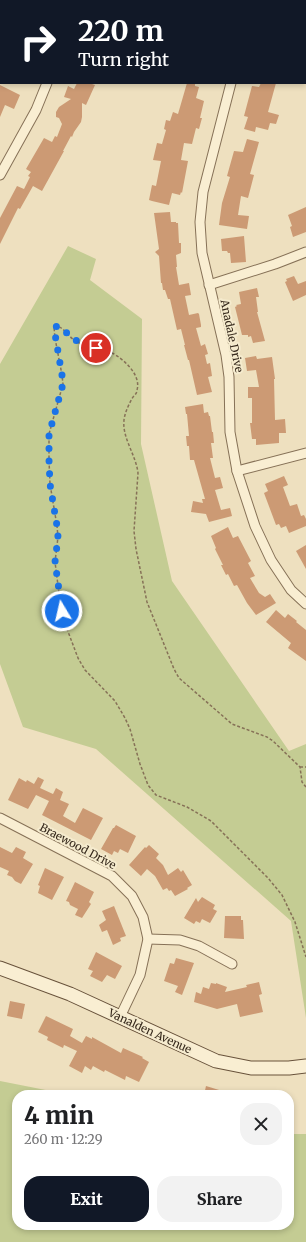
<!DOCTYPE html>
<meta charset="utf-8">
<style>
:root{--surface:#fff;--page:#f2f2f2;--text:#202124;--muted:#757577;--accent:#111827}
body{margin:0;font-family:Merriweather,serif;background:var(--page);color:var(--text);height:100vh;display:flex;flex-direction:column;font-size:15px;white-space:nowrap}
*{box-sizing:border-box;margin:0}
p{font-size:13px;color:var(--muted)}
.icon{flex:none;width:22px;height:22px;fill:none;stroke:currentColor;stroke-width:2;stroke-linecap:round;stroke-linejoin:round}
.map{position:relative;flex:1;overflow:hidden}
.drawer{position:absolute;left:12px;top:1090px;width:282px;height:140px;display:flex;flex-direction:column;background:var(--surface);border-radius:16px;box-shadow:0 2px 6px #0003}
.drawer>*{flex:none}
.hud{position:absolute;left:0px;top:0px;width:306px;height:84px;box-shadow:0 2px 6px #0003;background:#111827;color:#fff;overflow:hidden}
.pin{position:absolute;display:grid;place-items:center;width:34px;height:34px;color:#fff;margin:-17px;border:2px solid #fff;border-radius:50%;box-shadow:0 1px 4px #0007}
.me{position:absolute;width:44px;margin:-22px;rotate:351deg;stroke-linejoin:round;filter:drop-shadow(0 0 3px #0008)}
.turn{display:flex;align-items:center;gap:14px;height:84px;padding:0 12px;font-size:18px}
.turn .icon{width:52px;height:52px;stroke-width:2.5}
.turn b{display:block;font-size:28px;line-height:34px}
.round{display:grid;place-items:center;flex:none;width:42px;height:42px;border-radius:16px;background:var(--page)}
.head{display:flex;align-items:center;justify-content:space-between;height:68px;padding:0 12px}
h1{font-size:24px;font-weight:800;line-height:30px}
.primary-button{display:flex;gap:8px;margin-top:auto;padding:8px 12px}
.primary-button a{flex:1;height:46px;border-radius:16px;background:var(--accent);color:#fff;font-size:16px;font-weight:800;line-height:46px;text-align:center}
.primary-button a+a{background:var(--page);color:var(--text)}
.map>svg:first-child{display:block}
.green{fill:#c4cc93}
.building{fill:#cc9a74}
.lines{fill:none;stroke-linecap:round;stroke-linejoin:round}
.minor-casing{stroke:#867157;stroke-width:11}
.secondary-casing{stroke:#68523b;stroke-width:15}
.path{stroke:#867157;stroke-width:1.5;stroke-dasharray:3 2;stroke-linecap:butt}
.minor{stroke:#f9eed2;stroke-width:9}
.secondary{stroke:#f9eed2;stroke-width:13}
.route{stroke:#1a73e8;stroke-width:7;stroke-dasharray:0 12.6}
.labels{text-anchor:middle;stroke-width:4;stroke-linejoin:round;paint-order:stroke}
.street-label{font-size:11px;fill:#36291c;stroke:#f5ebce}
</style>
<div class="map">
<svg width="306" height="1242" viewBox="0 0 306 1242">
<rect width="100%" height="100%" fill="#eee0bf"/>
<g class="green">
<path d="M68 246 96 259 90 280 142 319 141 444 172 581 289 751 306 744V1018L291 921 96 749 23 727 0 664V364Z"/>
<path d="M0 1081 71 1095H17V1225H289V1134H306V1242H0Z"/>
</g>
<g class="building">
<path d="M77 83H89L95 85 86 105 82 103V117L81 122 74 132 72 137 71 136 63 151H64L42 191 33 186 20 209 18 208 0 244V218L17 186 24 189 30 177 28 176 31 172 26 169 44 138 52 142 55 136 57 137 62 124 59 118 56 117V112L59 107 71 99 64 97 68 86 74 89Z"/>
<path d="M187 83H195V86L199 87 196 98 204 101 200 118H202L199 129 196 128 192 144 184 143 181 160 188 161 182 193 181 192 180 195 172 193 169 205 152 201 149 200 152 185 156 186 161 161 153 160 157 143 162 144 166 130 164 129 166 120 170 121 173 112 178 114Z"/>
<path d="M261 83H276L268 112 279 115 276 124 270 123 268 130 256 127 255 132 244 129 248 117 244 116 252 86 259 87Z"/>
<path d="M0 85 20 95 14 109 5 105 0 117Z"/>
<path d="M247 139 259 142 250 174 254 175 248 198 241 196 238 215 249 216 247 229 219 225 222 203 230 177 227 176 234 151 243 152Z"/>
<path d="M306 207V232L293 237 290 227 292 226 288 215Z"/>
<path d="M170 212 171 222H176V223H178L179 243H181V253L176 255 177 267H176L179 285 189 283 191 295 185 296 189 315 198 313 199 314 201 325V327L196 328 201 346 205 344 208 354 205 355 207 364 210 363 212 376 208 377 212 392 197 395 189 360H188L184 345H185L181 329 177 330 170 299H168L165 290H163L162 283H161L159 256 155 252 159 249 154 213Z"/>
<path d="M244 236 246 262 231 263 230 253H228L227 251H222L221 239Z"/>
<path d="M294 276 298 284 306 281V295L293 301 285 282 287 281 286 279Z"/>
<path d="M257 288 259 297H256L258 312H257L265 341 253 343 251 336 248 337V335H242L235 307 237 306 236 305 241 304 239 292Z"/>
<path d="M256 356 257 359 272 357 275 379H274L275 420 285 419 286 433H279V443L256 445V439H252L250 423H252V398H248V387H259L256 370 247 371 245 358Z"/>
<path d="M203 404 204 413 208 412 209 416H210L212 432H213L214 443H211L213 458H210L215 478 220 477 223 488 215 490 221 510 230 508 232 516 209 522 206 514 191 512 193 501 203 503 202 499H205L194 460H190L189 446H187L186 436H189L187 414H186L185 407Z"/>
<path d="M284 476 288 485 283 487 290 506 297 504 301 516 304 515 306 519V526L289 533 286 526 281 528 279 524 276 525 264 493 268 491 265 484Z"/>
<path d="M228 527 233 538 238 536 251 561 248 563 255 576 250 578 259 593 265 597 270 594 276 603 256 615 247 603 237 585 234 586 228 574 226 575 221 565H223L215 549 216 548 211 536Z"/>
<path d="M306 545V569L296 551Z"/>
<path d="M276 610 285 618 288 614 297 621 296 622 306 630V661L288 648 291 643 266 622Z"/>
<path d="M38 777 44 780 40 788 53 794 56 788 63 792 60 800 69 804 63 816 75 823 83 808 103 818 91 840 42 815 49 801 36 795 28 809 8 800 19 778 26 782 27 780 34 784Z"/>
<path d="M116 825 136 836 128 853 120 849 118 853 114 851 112 855 101 849 113 828H114Z"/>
<path d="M149 845 159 854 156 858 163 865 168 875 178 868 181 872 183 870 192 885 187 888 188 889 175 896 171 890 169 891 167 888 163 890 155 876 147 869 141 876 129 865 145 847 146 848Z"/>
<path d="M0 847 12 853 16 847 26 852 23 858 33 864 21 884 15 881 12 877 7 875 9 871 0 867Z"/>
<path d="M45 868 64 877 52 900 38 893 40 886 38 885Z"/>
<path d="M75 882 94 892 89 902 91 904 82 918 75 915 78 909 70 905 69 902 66 901Z"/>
<path d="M202 897 215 905 213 909 217 911 210 923 202 919 200 923 196 921 194 924 184 918 196 898 198 902Z"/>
<path d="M114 906 126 936 120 938 121 941 113 945 107 930 102 932 99 925 106 920 102 911Z"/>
<path d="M225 916H241V920H243L244 939 224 938Z"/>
<path d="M96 952 122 966 115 979 107 975 102 982 90 976 93 971 88 969Z"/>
<path d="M176 958 194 963 182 995 175 992 178 986 164 981 170 963 174 964Z"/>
<path d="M259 982 262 994 259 995 263 1012 240 1017 237 1004 217 1009 194 1002 196 992 201 994 203 987 209 989 211 983 216 984V983L227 987 225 992 247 987 246 985Z"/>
<path d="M10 1001 25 1004 22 1019 7 1016Z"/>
<path d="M46 1016 73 1029 70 1036 82 1043 86 1036 92 1039V1037L121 1053 123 1048 143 1057 142 1058 149 1062 139 1082 126 1076 125 1080 105 1070 104 1072 93 1066 91 1070 85 1066 82 1073 69 1066 77 1051 64 1045 63 1048 47 1040 48 1037 38 1032Z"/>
<path d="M206 1086 229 1093V1095H204Z"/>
</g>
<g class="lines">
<defs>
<g id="minor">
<path d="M64 1 65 0"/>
<path d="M253 1V0"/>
<path d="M231 83 203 192 200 222 202 253 226 355 229 377 230 432 237 471 255 526 271 560 291 590 306 604"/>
<path d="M0 175 36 110 47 83"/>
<path d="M209 285 275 264 306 252"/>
<path d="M237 471 306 453"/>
<path d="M0 818 112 876 132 896 143 917 148 939 140 975 120 1017"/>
<path d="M148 939 180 940 199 946 232 964"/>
</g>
<path id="secondary" d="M0 968 70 994 216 1061 251 1068H289L306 1066"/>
</defs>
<use href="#minor" class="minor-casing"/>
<use href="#secondary" class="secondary-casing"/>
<g class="path">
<path d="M300 767H306"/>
<path d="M306 787 302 782 300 767 273 741 267 737 232 724 179 678 174 669 147 602 136 549 134 531 138 473C136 455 122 438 124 420 125 412 129 404 133 397 135 395 137 393 137 390 142 373 119 355 106 350 99 348 91 348 85 345 81 344 77 342 74 340 68 336 63 326 55 326L54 327 55 338 62 375 63 384 49 434V460L50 484 57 526 58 537 55 562 60 601 64 621 78 658 85 670 115 701 125 718 130 729 140 764 148 785 156 795 187 807 211 821 268 878 282 895 295 922 306 957"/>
</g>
<use href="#minor" class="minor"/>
<use href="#secondary" class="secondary"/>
</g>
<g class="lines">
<path class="route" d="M62 611 55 562 58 537 57 526 50 484 49 460V434L63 384 62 375 54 328 57 326 60 327C74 339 77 344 96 348"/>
</g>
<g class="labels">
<g class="street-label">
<text transform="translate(232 336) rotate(78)" y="4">Anadale Drive</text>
<text transform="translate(78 846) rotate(28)" y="4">Braewood Drive</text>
<text transform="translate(150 1031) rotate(25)" y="4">Vanalden Avenue</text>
</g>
</g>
</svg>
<div class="pin" style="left:96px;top:348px;background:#d93025"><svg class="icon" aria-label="arrive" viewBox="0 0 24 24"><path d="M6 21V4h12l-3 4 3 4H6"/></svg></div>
<svg class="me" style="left:62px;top:611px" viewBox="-20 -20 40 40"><circle r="17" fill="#1a73e8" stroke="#fff" stroke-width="3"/><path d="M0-11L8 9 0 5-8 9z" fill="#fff"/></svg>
<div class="hud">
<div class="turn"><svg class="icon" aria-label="right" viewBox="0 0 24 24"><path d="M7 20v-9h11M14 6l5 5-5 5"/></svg><div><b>220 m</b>Turn right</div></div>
</div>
<section class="drawer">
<div class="head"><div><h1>4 min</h1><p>260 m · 12:29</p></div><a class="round"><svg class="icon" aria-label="close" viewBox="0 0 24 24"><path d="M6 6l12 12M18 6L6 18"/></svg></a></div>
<div class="primary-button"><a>Exit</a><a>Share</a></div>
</section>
</div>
